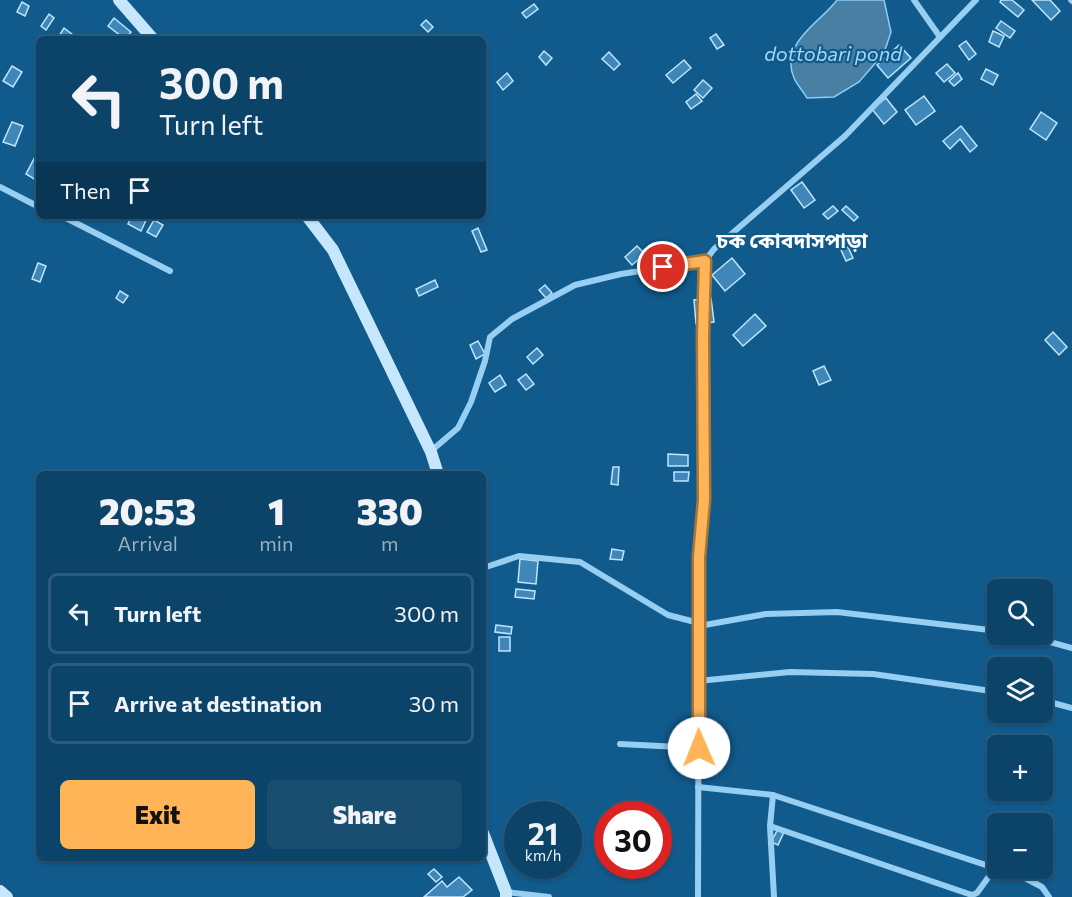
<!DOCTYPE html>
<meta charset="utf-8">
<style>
:root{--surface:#0c4469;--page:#1a4e71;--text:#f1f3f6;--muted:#9ab0c0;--line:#2c5c7d;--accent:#ffb458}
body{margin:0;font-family:Commissioner,"Noto Sans Bengali",sans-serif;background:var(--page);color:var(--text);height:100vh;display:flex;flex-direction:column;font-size:22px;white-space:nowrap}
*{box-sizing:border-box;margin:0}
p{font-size:20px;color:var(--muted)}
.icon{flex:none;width:33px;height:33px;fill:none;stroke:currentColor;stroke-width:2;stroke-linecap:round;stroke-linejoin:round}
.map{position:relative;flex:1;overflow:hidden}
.drawer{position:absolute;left:36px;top:471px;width:450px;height:390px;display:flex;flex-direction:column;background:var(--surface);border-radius:9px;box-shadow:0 2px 4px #0004,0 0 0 2px var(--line)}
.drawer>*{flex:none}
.top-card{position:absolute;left:36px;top:36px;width:450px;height:183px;border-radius:9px;box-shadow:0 2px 4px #0004,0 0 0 2px var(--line);background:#0c4469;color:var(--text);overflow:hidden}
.buttons{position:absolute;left:987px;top:579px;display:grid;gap:12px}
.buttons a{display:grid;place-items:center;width:66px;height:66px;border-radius:9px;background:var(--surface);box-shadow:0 2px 4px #0004,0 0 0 2px var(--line);font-size:30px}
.speed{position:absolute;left:504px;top:801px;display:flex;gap:12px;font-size:30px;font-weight:700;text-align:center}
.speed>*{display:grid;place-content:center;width:78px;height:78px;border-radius:50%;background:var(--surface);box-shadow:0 2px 4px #0004,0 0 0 2px var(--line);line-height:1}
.speed small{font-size:15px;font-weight:400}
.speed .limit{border:9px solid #d22;background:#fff;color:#111}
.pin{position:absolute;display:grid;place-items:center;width:51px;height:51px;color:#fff;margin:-26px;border:3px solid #fff;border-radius:50%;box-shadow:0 2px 6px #0007}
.me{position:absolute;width:66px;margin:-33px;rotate:359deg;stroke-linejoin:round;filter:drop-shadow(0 0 4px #0008)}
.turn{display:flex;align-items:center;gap:21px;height:126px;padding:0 24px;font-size:27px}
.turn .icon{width:78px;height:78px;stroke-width:2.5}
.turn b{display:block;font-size:42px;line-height:51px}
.then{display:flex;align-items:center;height:57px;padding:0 24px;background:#0003;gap:12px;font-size:22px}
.eta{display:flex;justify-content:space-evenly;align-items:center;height:102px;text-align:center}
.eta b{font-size:36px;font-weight:800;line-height:42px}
.primary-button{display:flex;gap:12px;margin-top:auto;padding:12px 24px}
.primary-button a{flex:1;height:69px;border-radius:9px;background:var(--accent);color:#111;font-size:24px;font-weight:800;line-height:69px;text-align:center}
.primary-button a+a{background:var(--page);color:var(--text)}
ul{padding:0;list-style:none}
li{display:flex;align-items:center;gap:18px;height:81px;margin:0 12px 9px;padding:0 12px;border:3px solid var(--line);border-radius:9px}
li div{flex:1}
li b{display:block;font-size:22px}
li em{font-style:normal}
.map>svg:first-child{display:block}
.water{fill:#497fa3;stroke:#89ccf6;stroke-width:1.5}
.building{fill:#3e87b8;stroke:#bee5fd;stroke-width:1.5}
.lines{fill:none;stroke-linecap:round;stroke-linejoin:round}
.street{stroke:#97cff2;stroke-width:6}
.secondary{stroke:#c6e6fc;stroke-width:12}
.route-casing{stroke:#a67539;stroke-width:15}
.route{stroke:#ffb458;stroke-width:10}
.labels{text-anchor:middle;stroke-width:4.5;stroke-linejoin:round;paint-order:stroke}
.water-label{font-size:20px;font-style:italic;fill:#a3d8f9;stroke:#105a8c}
.quarter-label{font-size:21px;font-weight:bold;fill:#fff;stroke:#105a8c}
</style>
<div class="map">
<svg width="1072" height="897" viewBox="0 0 1072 897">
<rect width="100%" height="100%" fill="#105a8c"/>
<path class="water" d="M837 0H884L891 32 884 53 859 82 834 97 807 98C803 91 797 85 794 78 779 43 821 22 837 0Z"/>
<g class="building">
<path d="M1001 0H1012L1024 10 1018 17 1000 2Z"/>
<path d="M1032 0H1050L1060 11 1051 20Z"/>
<path d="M22 2 29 6 25 16 17 12Z"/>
<path d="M534 4 538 9 526 18 522 13Z"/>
<path d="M49 14 54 18 46 30 41 26Z"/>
<path d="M114 18 131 32 125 39 108 26Z"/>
<path d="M426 20 433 27 428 32 421 25Z"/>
<path d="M1001 21 1015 31 1010 38 996 28Z"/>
<path d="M64 28 73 35 70 39H64L59 36Z"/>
<path d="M993 31 1004 36 999 47 989 42Z"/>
<path d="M716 34 724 45 717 49 710 38Z"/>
<path d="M966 41 976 54 969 60 959 46Z"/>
<path d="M899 45 911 58 888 78 877 65Z"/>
<path d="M544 51 552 58 546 65 539 57Z"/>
<path d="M609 52 620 64 614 70 602 59Z"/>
<path d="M684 60 691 68 673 83 666 75Z"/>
<path d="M947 64 955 73 944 82 936 73Z"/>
<path d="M12 66 22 72 13 87 3 81Z"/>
<path d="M986 69 998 75 993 85 981 79Z"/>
<path d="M507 73 513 81 503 90 497 82Z"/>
<path d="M958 73 962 79 954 86 949 81Z"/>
<path d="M703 80 712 88 703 98 694 90Z"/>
<path d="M696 94 702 101 691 109 686 102Z"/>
<path d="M924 96 935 111 916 125 905 110Z"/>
<path d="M886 98 897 112 884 124 872 109Z"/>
<path d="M1041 112 1057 123 1046 140 1030 129Z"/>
<path d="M12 122 23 126 15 146 3 142Z"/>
<path d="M961 126 977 146 970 152 960 139 950 149 943 141Z"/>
<path d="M35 157 39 160V182L26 174Z"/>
<path d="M802 182 815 200 804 208 791 190Z"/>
<path d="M833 206 838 211 828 219 823 214Z"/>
<path d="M846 206 858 217 854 221 842 210Z"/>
<path d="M132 216H148L141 231 128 224Z"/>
<path d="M154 220 163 225 156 237 147 232Z"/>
<path d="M478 228 487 250 481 252 472 231Z"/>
<path d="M637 246 645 254 632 265 625 257Z"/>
<path d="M848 247 853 258 846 261 841 250Z"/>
<path d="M732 258 745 274 725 291 712 275Z"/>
<path d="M38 263 46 266 40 282 32 279Z"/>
<path d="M435 280 438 287 419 296 416 289Z"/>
<path d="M545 285 552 293 546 298 539 290Z"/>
<path d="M120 291 128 296 123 303 116 298Z"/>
<path d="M711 298 714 322 696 324 694 300Z"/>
<path d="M755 314 766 326 743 346 733 335Z"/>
<path d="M1053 332 1067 347 1059 355 1045 340Z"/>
<path d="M478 341 485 354 476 359 470 345Z"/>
<path d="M537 348 543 355 533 364 527 357Z"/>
<path d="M824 366 831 380 819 385 813 371Z"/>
<path d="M526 374 534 384 526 390 518 380Z"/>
<path d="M500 375 506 385 495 392 489 383Z"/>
<path d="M668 454 688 455V466H668Z"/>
<path d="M613 467H619L618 485 611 484Z"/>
<path d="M674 472H689L688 481H674Z"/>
<path d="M612 549 624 551 622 560 610 559Z"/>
<path d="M520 559 538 561 536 584 518 582Z"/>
<path d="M516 589 535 591 534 599 515 597Z"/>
<path d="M496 625 512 627 511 634 495 632Z"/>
<rect x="499" y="637" width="11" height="14"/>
<path d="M778 829 784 832 778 845 771 842Z"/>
<path d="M434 869 442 877 436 882 428 874Z"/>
<path d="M459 877 472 890 463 897H424L442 881 447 887Z"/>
</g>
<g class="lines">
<g class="street">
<path d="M914 0 940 37"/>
<path d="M1071 0 1072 1"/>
<path d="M0 187 39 207"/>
<path d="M62 216 170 271"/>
<path d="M431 451 458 428 471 402 485 361 490 337 512 319 575 285 621 274 705 261"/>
<path d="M483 568 519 556 580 562 668 615 699 623"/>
<path d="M699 626 766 614 837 612 998 631"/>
<path d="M1021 634 1072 648"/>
<path d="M698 681 790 672 873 674 998 692"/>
<path d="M1042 700 1072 708"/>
<path d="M620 744 699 748"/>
<path d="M698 787 773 795 1025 878 1042 887 1049 897"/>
<path d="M773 795 770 826 774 897"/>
<path d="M770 826 972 895 977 893 995 868"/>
<path d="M506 892 549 897"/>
<path d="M698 897 699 557 703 500V336L705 261 714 249 845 136 976 0"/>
</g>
<g class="secondary">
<path d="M119 0 153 39"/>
<path d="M307 216 333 250 431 452 438 474"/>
<path d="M483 833 506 892V897"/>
<path d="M0 891 7 897"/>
</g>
</g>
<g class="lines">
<defs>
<path id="route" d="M663 267 705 261 703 336 704 500 699 557V748"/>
</defs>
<use href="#route" class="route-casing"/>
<use href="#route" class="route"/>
</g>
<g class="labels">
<g class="water-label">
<text x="833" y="61">dottobari pond</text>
</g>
<g class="quarter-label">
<text x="792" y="248">চক কোবদাসপাড়া</text>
</g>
</g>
</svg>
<div class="buttons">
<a><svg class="icon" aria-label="search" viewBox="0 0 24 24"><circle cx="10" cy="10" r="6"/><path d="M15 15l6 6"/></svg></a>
<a><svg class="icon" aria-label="layers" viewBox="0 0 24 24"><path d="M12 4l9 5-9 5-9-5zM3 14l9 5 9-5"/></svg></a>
<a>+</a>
<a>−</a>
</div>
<div class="speed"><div>21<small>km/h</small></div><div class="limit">30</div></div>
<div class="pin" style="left:663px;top:267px;background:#d93025"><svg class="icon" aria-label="arrive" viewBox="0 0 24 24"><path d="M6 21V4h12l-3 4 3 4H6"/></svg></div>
<svg class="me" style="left:699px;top:748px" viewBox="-20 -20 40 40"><circle r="19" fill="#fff"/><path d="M0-13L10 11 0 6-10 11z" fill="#ffb458"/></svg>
<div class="top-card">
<div class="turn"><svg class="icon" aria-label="left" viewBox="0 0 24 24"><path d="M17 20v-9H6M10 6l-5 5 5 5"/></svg><div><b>300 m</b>Turn left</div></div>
<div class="then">Then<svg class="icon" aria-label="arrive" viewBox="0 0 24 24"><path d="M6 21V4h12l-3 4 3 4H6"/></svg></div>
</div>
<section class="drawer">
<div class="eta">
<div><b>20:53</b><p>Arrival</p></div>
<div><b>1</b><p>min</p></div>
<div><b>330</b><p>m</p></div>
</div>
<ul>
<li><svg class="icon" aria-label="left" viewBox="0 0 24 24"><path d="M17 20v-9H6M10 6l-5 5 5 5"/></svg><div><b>Turn left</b></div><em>300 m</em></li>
<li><svg class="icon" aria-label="arrive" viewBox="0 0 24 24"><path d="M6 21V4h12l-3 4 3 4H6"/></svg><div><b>Arrive at destination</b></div><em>30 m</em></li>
</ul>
<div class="primary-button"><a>Exit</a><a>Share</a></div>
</section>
</div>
